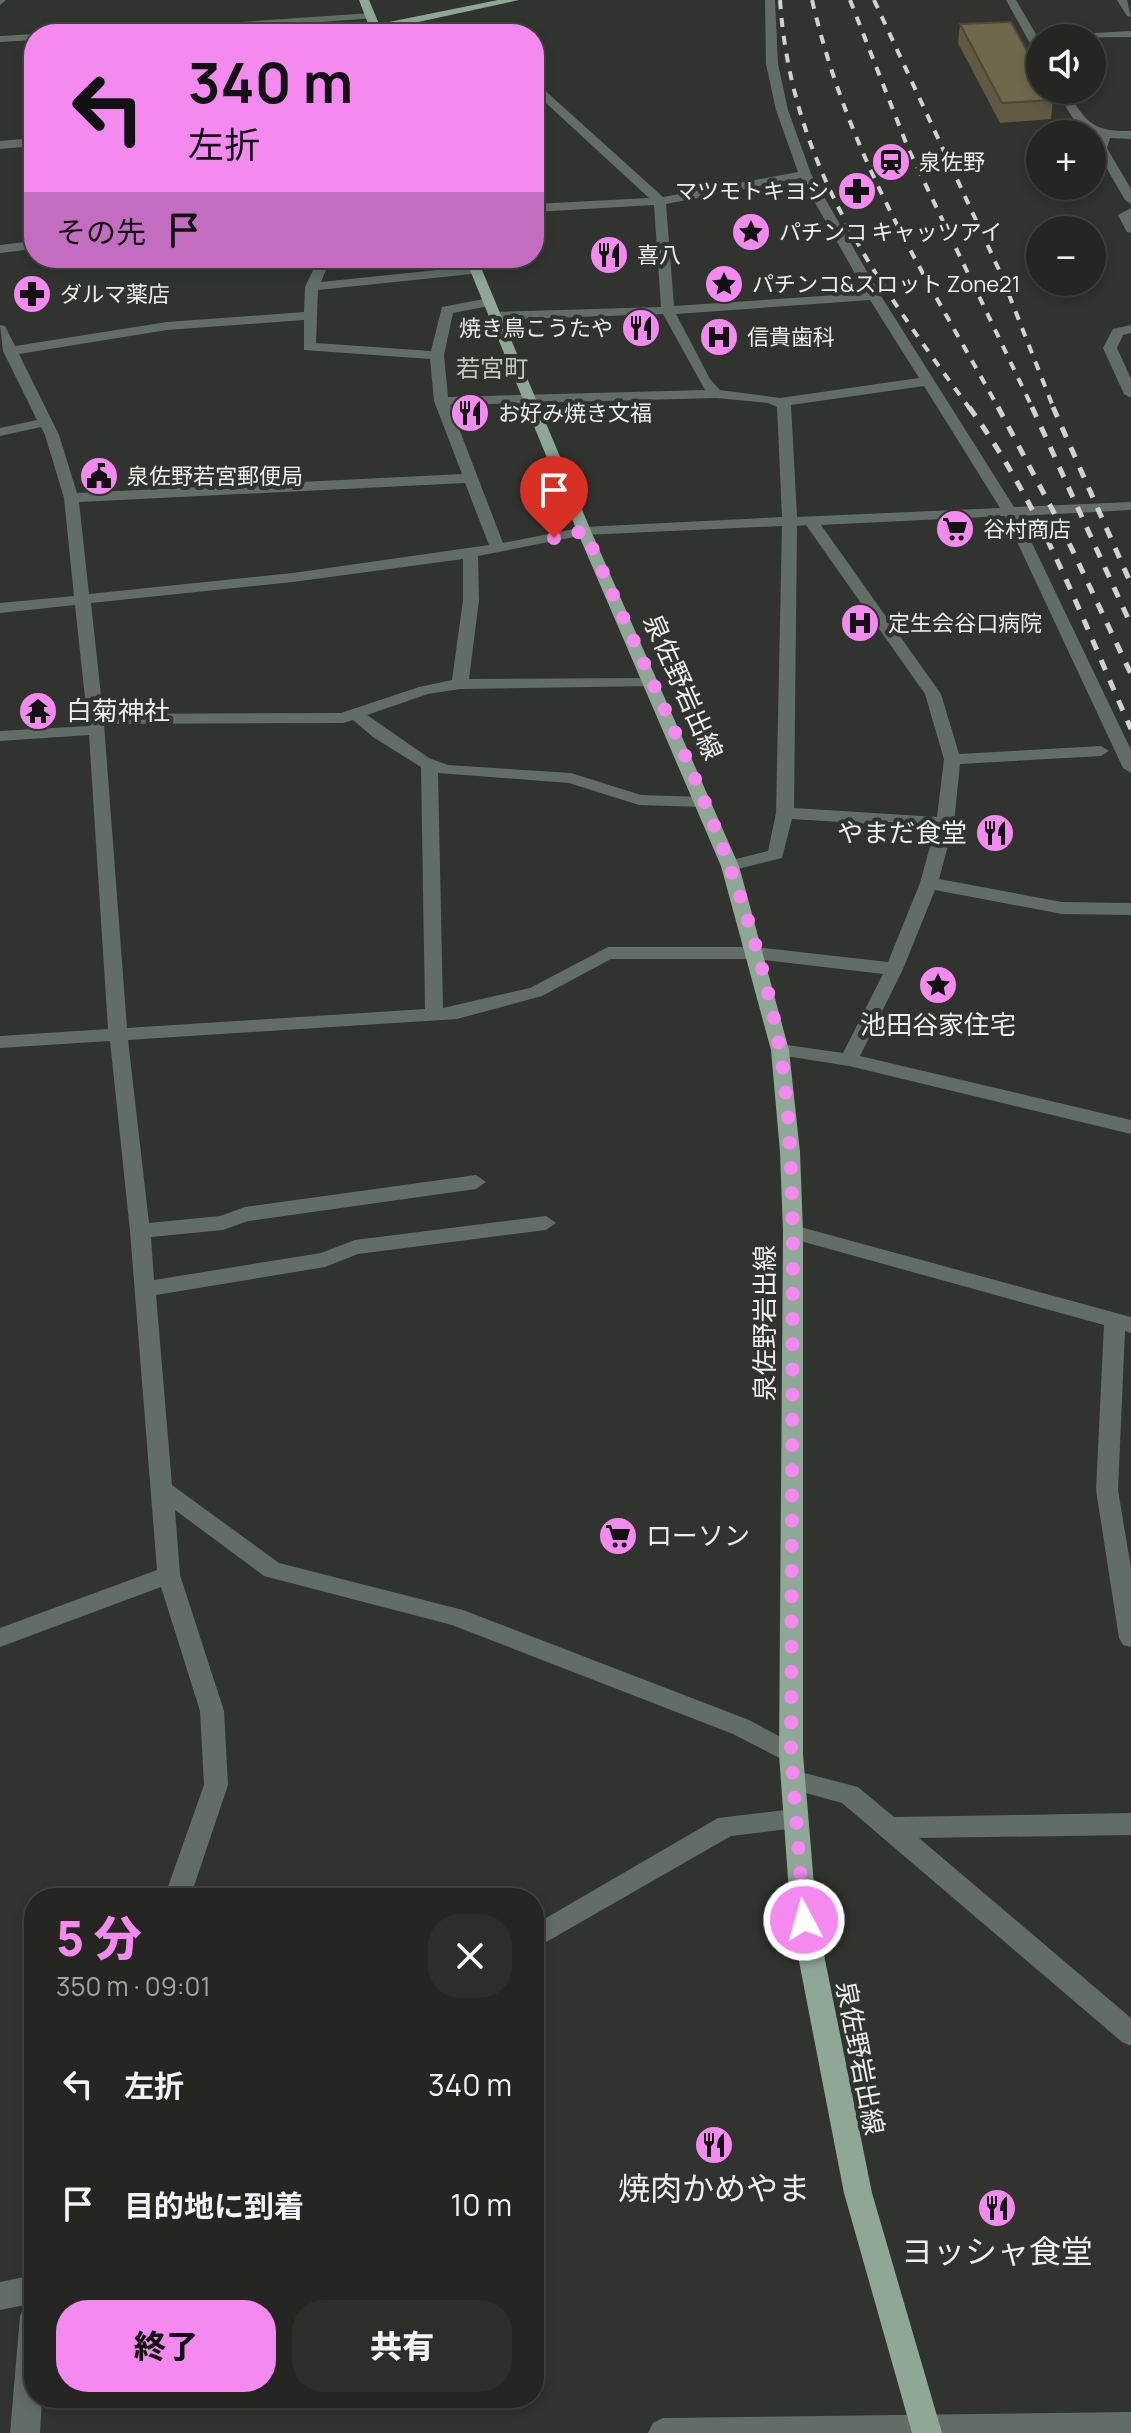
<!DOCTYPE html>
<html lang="ja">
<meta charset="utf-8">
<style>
:root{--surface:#252622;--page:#2d2e2a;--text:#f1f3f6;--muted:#a3a5a5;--line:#424340;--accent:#f489f0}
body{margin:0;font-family:Manrope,"Noto Sans JP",sans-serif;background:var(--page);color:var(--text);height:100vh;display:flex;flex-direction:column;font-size:30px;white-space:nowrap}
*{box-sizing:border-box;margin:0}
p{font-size:26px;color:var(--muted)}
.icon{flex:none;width:44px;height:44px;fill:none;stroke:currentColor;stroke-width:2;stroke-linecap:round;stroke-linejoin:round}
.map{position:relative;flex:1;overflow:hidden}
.sheet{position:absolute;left:24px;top:1888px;width:520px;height:520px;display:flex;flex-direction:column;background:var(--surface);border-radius:32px;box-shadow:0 4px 12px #0003,0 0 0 2px var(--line)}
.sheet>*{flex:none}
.banner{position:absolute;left:24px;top:24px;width:520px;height:244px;border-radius:32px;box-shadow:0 4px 12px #0003,0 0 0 2px var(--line);background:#f489f0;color:#111;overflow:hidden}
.controls{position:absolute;left:1026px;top:24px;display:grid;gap:16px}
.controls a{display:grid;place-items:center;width:80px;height:80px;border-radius:50%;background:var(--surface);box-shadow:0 4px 12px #0003,0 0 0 2px var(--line);font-size:40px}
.pin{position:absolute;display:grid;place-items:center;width:68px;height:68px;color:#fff;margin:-82px -34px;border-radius:50% 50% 50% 0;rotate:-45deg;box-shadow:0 0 8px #0007}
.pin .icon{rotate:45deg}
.me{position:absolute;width:88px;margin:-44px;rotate:354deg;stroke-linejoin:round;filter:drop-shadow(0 0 6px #0008)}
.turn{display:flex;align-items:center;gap:28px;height:168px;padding:0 32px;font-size:36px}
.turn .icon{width:104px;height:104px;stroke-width:2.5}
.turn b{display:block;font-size:56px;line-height:68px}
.then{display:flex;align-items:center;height:76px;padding:0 32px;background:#0003;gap:16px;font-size:30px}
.round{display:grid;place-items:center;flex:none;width:84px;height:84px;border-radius:32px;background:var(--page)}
.head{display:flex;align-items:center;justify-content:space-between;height:136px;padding:0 32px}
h1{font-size:48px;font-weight:800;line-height:60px;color:var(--accent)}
.primary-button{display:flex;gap:16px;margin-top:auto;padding:16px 32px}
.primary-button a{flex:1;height:92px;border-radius:32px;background:var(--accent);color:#111;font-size:32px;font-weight:800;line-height:92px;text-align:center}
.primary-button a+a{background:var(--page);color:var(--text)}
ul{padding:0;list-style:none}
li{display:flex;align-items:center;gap:24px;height:120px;padding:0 32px}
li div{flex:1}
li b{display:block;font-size:30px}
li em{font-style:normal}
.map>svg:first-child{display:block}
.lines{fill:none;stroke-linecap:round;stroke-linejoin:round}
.minor{fill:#626d65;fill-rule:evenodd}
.major{fill:#8fa796;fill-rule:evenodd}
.rail-far1{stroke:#d1d2ce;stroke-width:4;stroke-dasharray:9 9;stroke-linecap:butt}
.rail{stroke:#d1d2ce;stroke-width:5;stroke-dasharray:11 11;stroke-linecap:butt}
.wall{fill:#615941}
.building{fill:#71674c;stroke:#4f4835;stroke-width:2}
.route{stroke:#f489f0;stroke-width:14;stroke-dasharray:0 25.2}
.labels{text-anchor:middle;stroke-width:8;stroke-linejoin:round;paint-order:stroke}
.far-poi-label{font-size:22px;fill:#eeefec;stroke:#31332e;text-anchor:start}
.far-neighbourhood-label{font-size:24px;fill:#c6c9c2;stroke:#31332e}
.street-label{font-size:26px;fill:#eeefec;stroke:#31332e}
.poi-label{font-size:26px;fill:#eeefec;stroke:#31332e;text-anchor:start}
.near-poi-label{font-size:32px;fill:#eeefec;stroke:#31332e}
</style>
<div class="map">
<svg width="1131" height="2433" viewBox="0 0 1131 2433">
<rect width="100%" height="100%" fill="#31332e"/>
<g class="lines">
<g class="minor">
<path d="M0 0H6L0 5Z"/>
<path d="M765 0H775L778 64 788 110 811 174 881 296 1014 507 1131 502V510L1019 516 1131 750V773L1123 768 1005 516 821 525 941 694 959 754 1101 746 1109 751 1101 756 960 764 954 823 939 879 1062 902 1131 903V915L1062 914 935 890 903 969 860 1056 1131 1120V1134L849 1066 773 1054 771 1050 773 1046 780 1044 843 1053 883 974 756 959H611L542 996 457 1019 128 1040 149 1223 220 1216 245 1207 476 1175 486 1182 476 1189 248 1221 223 1230 151 1237 154 1280 321 1253 355 1240 546 1216 556 1223 546 1230 358 1254 325 1267 156 1295 172 1485 279 1563 463 1610 749 1720 799 1747 803 1754 799 1761 791 1764 733 1734 452 1625 264 1576 175 1510 180 1575 224 1711 228 1785 190 1898H164L204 1785 200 1711 161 1587 0 1647V1628L157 1570 130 1231 110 1041 0 1048V1036L108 1029 89 735 0 741V731L88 726 75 605 0 613V603L74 596 64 498 45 435 41 427 0 436V428L37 420 3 351 0 325 5 326 15 346 167 322 304 312 305 287 319 258H331L321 282 476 266 481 267V273L318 290 316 343 431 351 442 307 489 298 496 302 494 305 453 313 444 355 448 397 705 390 663 314 495 320 488 316 495 312 661 307 654 205 534 212V204L649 198 534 92V85L540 86 663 197 798 172 776 110 766 64ZM801 178 866 293 674 306 666 204ZM870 300 919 378 780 398 720 390 710 379 676 314ZM304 320V350L430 359 434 401 462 474 77 493 59 435 19 354 167 330ZM924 386 1000 508 797 517 791 405ZM716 398 768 403 777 407 782 517 584 527 503 543 450 405ZM465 483 489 545 293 573 89 594 79 502ZM806 525 925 694 944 759 937 817 794 808 797 526ZM782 526 776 813 768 851 724 862 721 866 730 871 782 858 792 819 935 828 920 883 888 962 756 947H608L530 988 443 1008 438 773 569 783 639 805 702 807 710 802 702 797 641 795 571 773 448 765 429 758 367 715 428 694 460 689 656 686V680L650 678 469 679 479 600 478 556 584 535ZM463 559V600L452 680 419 687 341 713 103 714 91 603 293 582ZM353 720 373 737 421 767 425 1009 127 1028 104 724 343 723Z"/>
<path d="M1006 0H1016L1037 36 1131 31V37L1040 38V55L1036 54Z"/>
<path d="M1117 0H1127L1131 17 1127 16Z"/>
<path d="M371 13 375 14V18L158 34H103L109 31Z"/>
<path d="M34 34V40L0 42V36Z"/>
<path d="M1055 90H1067C1085 122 1093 132 1131 131V139L1110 138 1107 148 1131 189V204L1125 200 1095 148 1099 136 1076 123Z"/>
<path d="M34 138V146L0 149V141Z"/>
<path d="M1131 208V233L1127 232 1118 215Z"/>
<path d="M34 241V249L0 253V245Z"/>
<path d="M1131 325V333L1123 335 1117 348 1131 379V398L1124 394 1103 348 1113 329Z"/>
<path d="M793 1225 1131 1317V1333L1125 1331 1118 1490 1131 1568V1647L1123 1645 1119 1638 1096 1490 1104 1325 786 1237 783 1232 786 1227Z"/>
<path d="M793 1770 858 1787 894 1817 1131 1813V1835L919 1838 1131 2018V2046L1122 2042 842 1803 784 1787 781 1780 784 1773Z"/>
<path d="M794 1809 803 1813 806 1820 803 1827 731 1836 534 1949V1925L718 1818Z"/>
<path d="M34 2275V2398H42L40 2433H10L20 2316 24 2306 30 2304 0 2310V2282Z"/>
<path d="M1131 2412V2433H648L653 2423 663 2418Z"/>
</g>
<g class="major">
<path d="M359 0H369L379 24 498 0H519L382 30 384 34H372Z"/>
<path d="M465 258H477L591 531 739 866 789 1050 800 1152 803 1232V1754L817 1920 872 2193 942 2433H912L844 2193 791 1920 779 1754 783 1232 780 1152 771 1050 721 866 577 531Z"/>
</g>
<g class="rail-far1">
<path d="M780 0C791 165 876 280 970 409"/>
<path d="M812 0C849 158 922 270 999 409"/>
<path d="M850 0 908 148 1033 409"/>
<path d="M874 0 1000 272 1054 409"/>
</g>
<g class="rail">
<path d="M969 407C1041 505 1082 619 1131 729"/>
<path d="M998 407 1061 526 1131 674"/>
<path d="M1032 407 1131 625"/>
<path d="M1053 407 1131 584"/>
</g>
</g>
<path class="wall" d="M960 24 1053 100 1051 119 1000 123 958 43Z"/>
<path class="building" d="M1011 22 1040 75V90H1048L1053 100 1002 103 960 24Z"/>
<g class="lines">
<path class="route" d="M554 538 584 531 591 545C662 709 750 873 780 1051 790 1110 791 1172 793 1232L791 1754 804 1920"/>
</g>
<defs>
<symbol id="station-disc" viewBox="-11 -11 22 22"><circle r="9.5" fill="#f489f0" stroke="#31332e"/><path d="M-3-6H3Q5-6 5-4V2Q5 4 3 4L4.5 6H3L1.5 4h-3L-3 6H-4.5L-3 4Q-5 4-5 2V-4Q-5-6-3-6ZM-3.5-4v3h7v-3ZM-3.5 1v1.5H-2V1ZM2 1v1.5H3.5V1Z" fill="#111"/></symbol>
<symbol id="pharmacy-disc" viewBox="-11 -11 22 22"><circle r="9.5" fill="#f489f0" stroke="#31332e"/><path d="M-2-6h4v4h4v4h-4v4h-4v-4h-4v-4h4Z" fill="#111"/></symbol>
<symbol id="sight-disc" viewBox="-11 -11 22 22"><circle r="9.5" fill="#f489f0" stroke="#31332e"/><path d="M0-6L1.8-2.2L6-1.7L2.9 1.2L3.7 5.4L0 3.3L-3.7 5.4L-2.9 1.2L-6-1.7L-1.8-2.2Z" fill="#111"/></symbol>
<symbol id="restaurant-disc" viewBox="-11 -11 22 22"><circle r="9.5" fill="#f489f0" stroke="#31332e"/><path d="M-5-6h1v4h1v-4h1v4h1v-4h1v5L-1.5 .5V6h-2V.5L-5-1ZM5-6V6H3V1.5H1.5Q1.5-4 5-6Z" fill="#111"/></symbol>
<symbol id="hospital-disc" viewBox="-11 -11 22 22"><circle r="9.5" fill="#f489f0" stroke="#31332e"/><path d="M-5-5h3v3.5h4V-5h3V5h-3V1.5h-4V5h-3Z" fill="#111"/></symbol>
<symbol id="civic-disc" viewBox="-11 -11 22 22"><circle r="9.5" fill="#f489f0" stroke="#31332e"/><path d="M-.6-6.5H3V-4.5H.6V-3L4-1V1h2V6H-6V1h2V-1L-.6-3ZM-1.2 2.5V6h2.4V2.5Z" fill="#111"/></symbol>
<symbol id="supermarket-disc" viewBox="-11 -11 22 22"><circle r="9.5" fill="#f489f0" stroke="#31332e"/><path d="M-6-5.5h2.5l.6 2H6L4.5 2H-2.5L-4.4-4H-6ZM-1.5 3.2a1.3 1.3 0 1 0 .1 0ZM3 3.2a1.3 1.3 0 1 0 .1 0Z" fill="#111"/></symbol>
<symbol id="temple-disc" viewBox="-11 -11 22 22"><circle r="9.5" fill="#f489f0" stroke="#31332e"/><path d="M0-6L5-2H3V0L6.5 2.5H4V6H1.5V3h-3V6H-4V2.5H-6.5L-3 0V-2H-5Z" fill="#111"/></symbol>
</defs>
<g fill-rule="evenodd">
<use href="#station-disc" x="869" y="140" width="44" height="44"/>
<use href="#pharmacy-disc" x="835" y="169" width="44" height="44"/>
<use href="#sight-disc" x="729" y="210" width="44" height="44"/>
<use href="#restaurant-disc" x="587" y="233" width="44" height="44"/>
<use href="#sight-disc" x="702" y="262" width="44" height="44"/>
<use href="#pharmacy-disc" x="10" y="272" width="44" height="44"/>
<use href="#restaurant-disc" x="619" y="306" width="44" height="44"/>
<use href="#hospital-disc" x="697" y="315" width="44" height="44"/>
<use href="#restaurant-disc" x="448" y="391" width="44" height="44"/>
<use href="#civic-disc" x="77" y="454" width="44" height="44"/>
<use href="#supermarket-disc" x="933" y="507" width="44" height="44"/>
<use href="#hospital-disc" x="838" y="601" width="44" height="44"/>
<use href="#temple-disc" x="16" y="689" width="44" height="44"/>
<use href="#restaurant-disc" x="973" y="811" width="44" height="44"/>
<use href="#sight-disc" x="916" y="963" width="44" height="44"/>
<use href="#supermarket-disc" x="596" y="1514" width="44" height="44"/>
<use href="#restaurant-disc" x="692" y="2123" width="44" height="44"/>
<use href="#restaurant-disc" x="975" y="2186" width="44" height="44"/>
</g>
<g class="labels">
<g class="far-poi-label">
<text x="919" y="170">泉佐野</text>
<text x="829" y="199" text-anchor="end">マツモトキヨシ</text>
<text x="779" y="240">パチンコ キャッツアイ</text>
<text x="637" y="263">喜八</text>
<text x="752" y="292">パチンコ&amp;スロット Zone21</text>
<text x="60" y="302">ダルマ薬店</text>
<text x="613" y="336" text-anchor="end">焼き鳥こうたや</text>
<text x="747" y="345">信貴歯科</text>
<text x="498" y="421">お好み焼き文福</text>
<text x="127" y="484">泉佐野若宮郵便局</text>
<text x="983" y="537">谷村商店</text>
<text x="888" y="631">定生会谷口病院</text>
</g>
<g class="far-neighbourhood-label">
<text x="492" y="377">若宮町</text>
</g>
<g class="street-label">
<text transform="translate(683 687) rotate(66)" y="9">泉佐野岩出線</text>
<text transform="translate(765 1323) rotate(-90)" y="9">泉佐野岩出線</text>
<text transform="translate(860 2058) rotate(79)" y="9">泉佐野岩出線</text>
</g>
<g class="poi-label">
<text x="66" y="720">白菊神社</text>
<text x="967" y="842" text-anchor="end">やまだ食堂</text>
<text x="938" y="1034" text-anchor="middle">池田谷家住宅</text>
<text x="646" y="1545">ローソン</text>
</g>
<g class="near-poi-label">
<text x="714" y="2200">焼肉かめやま</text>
<text x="997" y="2263">ヨッシャ食堂</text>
</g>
</g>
</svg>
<div class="controls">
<a><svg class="icon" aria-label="sound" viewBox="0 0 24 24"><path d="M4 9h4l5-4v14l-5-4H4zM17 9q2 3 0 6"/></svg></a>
<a>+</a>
<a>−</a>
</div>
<div class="pin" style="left:554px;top:538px;background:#d93025"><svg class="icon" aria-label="arrive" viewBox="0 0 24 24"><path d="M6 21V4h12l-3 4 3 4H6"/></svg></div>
<svg class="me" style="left:804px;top:1920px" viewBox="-20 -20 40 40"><circle r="17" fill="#f489f0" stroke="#fff" stroke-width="3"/><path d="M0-11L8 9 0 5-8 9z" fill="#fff"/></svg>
<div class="banner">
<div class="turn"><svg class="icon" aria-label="left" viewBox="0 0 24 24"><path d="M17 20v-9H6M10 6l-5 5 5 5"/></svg><div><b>340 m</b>左折</div></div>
<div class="then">その先<svg class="icon" aria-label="arrive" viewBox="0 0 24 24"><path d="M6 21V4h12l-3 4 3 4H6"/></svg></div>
</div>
<section class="sheet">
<div class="head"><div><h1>5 分</h1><p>350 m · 09:01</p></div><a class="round"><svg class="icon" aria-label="close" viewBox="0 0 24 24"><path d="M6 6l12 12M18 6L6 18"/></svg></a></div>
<ul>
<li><svg class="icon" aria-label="left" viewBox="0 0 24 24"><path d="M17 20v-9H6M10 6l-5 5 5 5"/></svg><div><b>左折</b></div><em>340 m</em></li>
<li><svg class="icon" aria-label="arrive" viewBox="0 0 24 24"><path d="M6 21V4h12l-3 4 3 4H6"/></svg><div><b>目的地に到着</b></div><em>10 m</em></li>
</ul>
<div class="primary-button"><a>終了</a><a>共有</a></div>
</section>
</div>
